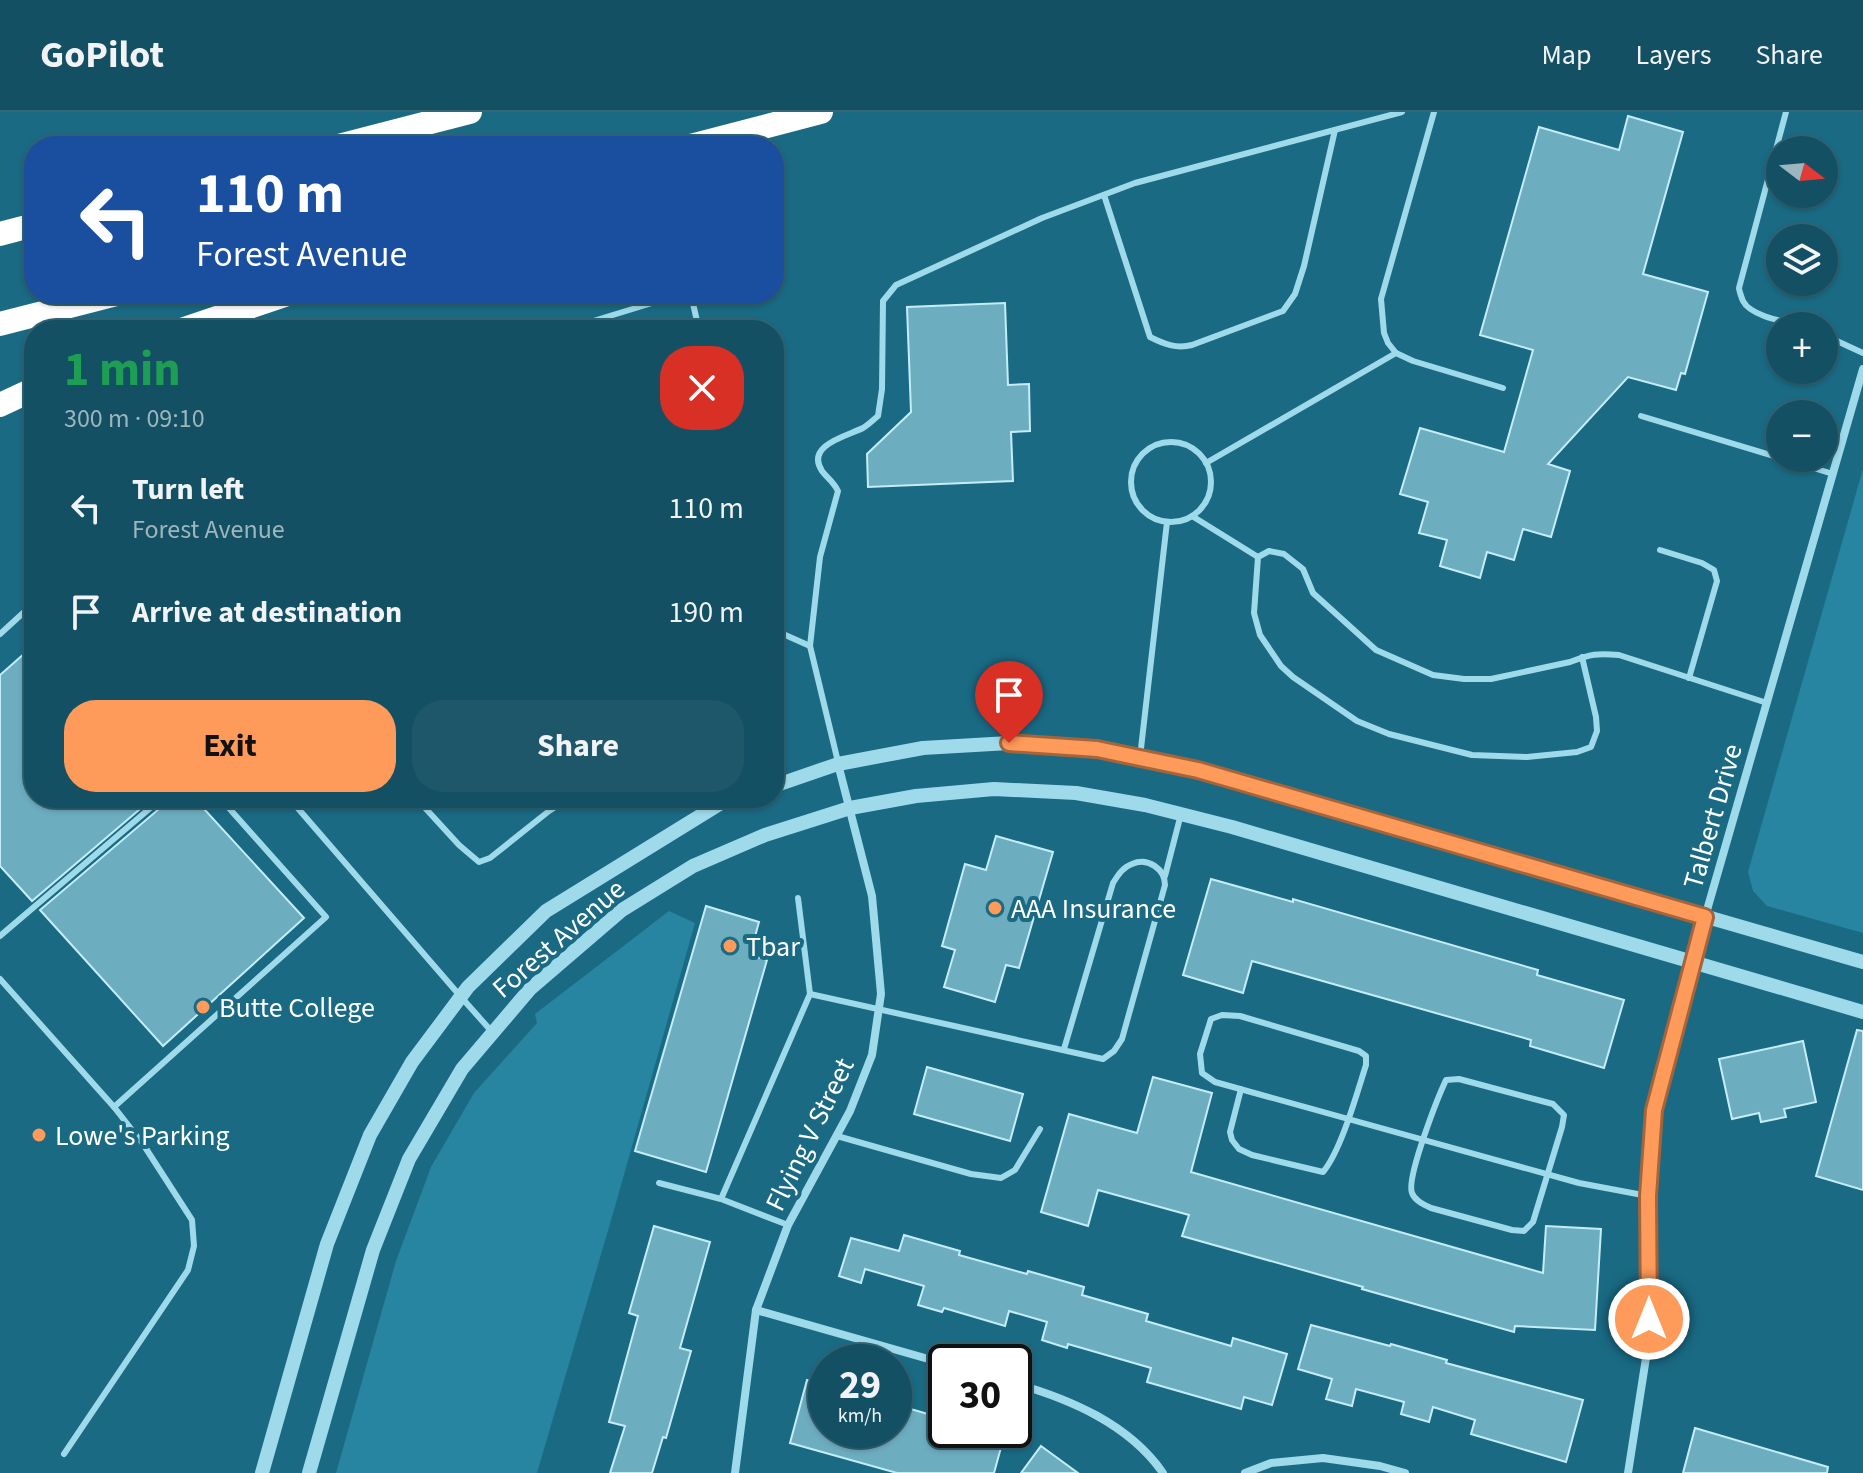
<!DOCTYPE html>
<meta charset="utf-8">
<style>
:root{--surface:#145063;--page:#1d5769;--text:#f1f3f6;--muted:#9db5be;--line:#336778;--accent:#fe9a5a}
body{margin:0;font-family:"Source Sans 3",sans-serif;background:var(--page);color:var(--text);height:100vh;display:flex;flex-direction:column;font-size:30px;white-space:nowrap}
*{box-sizing:border-box;margin:0}
p{font-size:26px;color:var(--muted)}
.icon{flex:none;width:44px;height:44px;fill:none;stroke:currentColor;stroke-width:2;stroke-linecap:round;stroke-linejoin:round}
.map{position:relative;flex:1;overflow:hidden}
.details{position:absolute;left:24px;top:208px;width:760px;height:488px;display:flex;flex-direction:column;background:var(--surface);border-radius:32px;box-shadow:0 2px 6px #0004,0 0 0 2px var(--line)}
.details>*{flex:none}
.guide{position:absolute;left:24px;top:24px;width:760px;height:168px;border-radius:32px;box-shadow:0 2px 6px #0004,0 0 0 2px var(--line);background:#1a4fa0;color:#fff;overflow:hidden}
.needle{width:52px;rotate:106deg}
.buttons{position:absolute;left:1766px;top:24px;display:grid;gap:16px}
.buttons a{display:grid;place-items:center;width:72px;height:72px;border-radius:50%;background:var(--surface);box-shadow:0 2px 6px #0004,0 0 0 2px var(--line);font-size:40px}
.speed{position:absolute;left:808px;top:1232px;display:flex;gap:16px;font-size:40px;font-weight:700;text-align:center}
.speed>*{display:grid;place-content:center;width:104px;height:104px;border-radius:50%;background:var(--surface);box-shadow:0 2px 6px #0004,0 0 0 2px var(--line);line-height:1}
.speed small{font-size:20px;font-weight:400}
.speed .limit{border:4px solid #111;border-radius:12px;background:#fff;color:#111}
.pin{position:absolute;display:grid;place-items:center;width:68px;height:68px;color:#fff;margin:-82px -34px;border-radius:50% 50% 50% 0;rotate:-45deg;box-shadow:0 0 8px #0007}
.pin .icon{rotate:45deg}
.me{position:absolute;width:88px;margin:-44px;rotate:0deg;stroke-linejoin:round;filter:drop-shadow(0 0 6px #0008)}
.turn{display:flex;align-items:center;gap:28px;height:168px;padding:0 40px;font-size:36px}
.turn .icon{width:104px;height:104px;stroke-width:2.5}
.turn b{display:block;font-size:56px;line-height:68px}
.round{display:grid;place-items:center;flex:none;width:84px;height:84px;border-radius:32px;background:var(--page)}
.headline{display:flex;align-items:center;justify-content:space-between;height:136px;padding:0 40px}
h1{font-size:48px;font-weight:700;line-height:60px;color:#1e9e55}
.primary-button{display:flex;gap:16px;margin-top:auto;padding:16px 40px}
.primary-button a{flex:1;height:92px;border-radius:32px;background:var(--accent);color:#111;font-size:32px;font-weight:700;line-height:92px;text-align:center}
.primary-button a+a{background:var(--page);color:var(--text)}
ul{padding:0;list-style:none}
li{display:flex;align-items:center;gap:24px;height:104px;padding:0 40px}
li div{flex:1}
li b{display:block;font-size:30px}
li em{font-style:normal}
header{display:flex;align-items:center;gap:48px;box-sizing:border-box;height:112px;padding:0 40px;background:var(--surface);border-bottom:2px solid var(--line)}
header strong{font-size:38px}
nav{display:flex;gap:44px;margin-inline-start:auto;font-size:28px}
.map>svg:first-child{display:block}
.green{fill:#2885a1}
.building{fill:#6dadc0;stroke:#c4edf9;stroke-width:2}
.lines{fill:none;stroke-linecap:round;stroke-linejoin:round}
.service{stroke:#9fdaeb;stroke-width:6}
.minor{stroke:#9fdaeb;stroke-width:8}
.tertiary{stroke:#9fdaeb;stroke-width:14}
.motorway{stroke:#fff;stroke-width:24}
.route-casing{stroke:#a5643a;stroke-width:20}
.route{stroke:#fe9a5a;stroke-width:14}
.poi-dot{fill:#fe9a5a;stroke:#1a6a84;stroke-width:3}
.labels{text-anchor:middle;stroke-width:8;stroke-linejoin:round;paint-order:stroke}
.street-label{font-size:28px;fill:#fff;stroke:#1a6a84}
.poi-label{font-size:28px;fill:#fff;stroke:#1a6a84;text-anchor:start}
</style>
<header>
<strong>GoPilot</strong>
<nav><a>Map</a><a>Layers</a><a>Share</a></nav>
</header>
<div class="map">
<svg width="1863" height="1361" viewBox="0 0 1863 1361">
<rect width="100%" height="100%" fill="#1a6a84"/>
<g class="green">
<path d="M1863 357V821L1767 794 1753 779 1748 760Z"/>
<path d="M669 799 695 811 614 1098 537 1361H336L396 1149 431 1055 474 981 537 911 535 902Z"/>
</g>
<g class="building">
<path d="M1628 4 1683 20 1643 162 1708 180 1685 262 1681 261 1676 278 1628 265 1548 352 1570 359 1551 425 1523 417 1514 448 1487 440 1480 466 1440 454 1447 428 1419 421 1428 390 1400 382 1420 316 1504 340 1533 238 1480 223 1539 15 1619 38Z"/>
<path d="M1005 191 1008 273 1029 272 1030 319 1011 320 1013 369 868 375 867 342 911 300 907 195Z"/>
<path d="M34 533V686H153L32 789 0 754V563Z"/>
<path d="M168 686H194L304 806 163 934 40 798 166 691Z"/>
<path d="M996 724 1053 740 1019 856 1006 853 995 890 944 875 955 838 942 834 965 752 986 758Z"/>
<path d="M1211 767 1293 790V787L1538 858 1537 863 1624 888 1604 956 1530 934 1531 928 1252 849 1243 881 1183 863Z"/>
<path d="M706 794 759 810 750 843 767 848 706 1060 635 1039Z"/>
<path d="M1857 918 1863 919V1078L1816 1064Z"/>
<path d="M1803 929 1816 990 1784 997 1786 1005 1761 1010 1759 1001 1732 1007 1719 947Z"/>
<path d="M927 955 1023 982 1010 1029 914 1002Z"/>
<path d="M1153 965 1212 981 1191 1060 1543 1161 1546 1114 1601 1117 1595 1218 1515 1214 1514 1220 1362 1177 1363 1175 1182 1124 1189 1103 1098 1078 1088 1114 1041 1100 1069 1002 1137 1021Z"/>
<path d="M654 1114 710 1130 680 1236 691 1239 666 1326 663 1325 652 1361H610L625 1314 609 1310 638 1204 629 1201Z"/>
<path d="M904 1123 960 1139 959 1143 1027 1162 1028 1159 1084 1175 1082 1183 1148 1202 1146 1209 1231 1234 1233 1226 1287 1242 1272 1293 1244 1285 1241 1297 1147 1270 1151 1256 1068 1232 1067 1236 1042 1228 1047 1210 1009 1199 1005 1214 944 1196 942 1200 918 1193 924 1174 865 1157 861 1171 839 1164 851 1126 899 1139Z"/>
<path d="M1311 1213 1390 1234 1391 1232 1447 1248 1446 1251 1583 1288 1566 1350 1471 1322 1475 1308 1433 1295 1429 1310 1401 1302 1404 1290 1356 1277 1352 1294 1326 1287 1332 1267 1298 1257Z"/>
<path d="M807 1268 826 1273V1318H894V1292L938 1305 935 1318H994L1005 1321 994 1361H897L790 1331Z"/>
<path d="M1695 1316 1828 1355 1827 1361H1683Z"/>
<path d="M1041 1334 1078 1361H1021Z"/>
</g>
<g class="lines">
<g class="service">
<path d="M1434 0 1381 187 1384 221 1388 231 1396 241 1413 249 1503 276"/>
<path d="M1786 0 1739 176C1739 178 1742 187 1743 189 1751 205 1787 210 1804 214"/>
<path d="M1104 83 1150 225C1164 232 1176 237 1192 233L1283 199 1295 182 1304 154 1335 18"/>
<path d="M564 218 678 183 692 187 699 218"/>
<path d="M1824 223 1863 241"/>
<path d="M1641 304 1780 346"/>
<circle cx="1171" cy="370" r="40"/>
<path d="M1781 346 1833 362"/>
<path d="M1206 351 1396 241"/>
<path d="M1192 404 1258 445"/>
<path d="M1660 438 1702 451 1714 458 1717 469 1689 566"/>
<path d="M774 518 810 534"/>
<path d="M0 522 34 491"/>
<path d="M1582 545 1596 605 1597 619 1591 635 1577 640 1527 645 1472 643 1389 622 1357 609 1293 565 1281 554 1260 523 1254 501 1258 445 1269 439 1284 442 1303 457 1313 481 1376 538 1433 563 1464 567H1491L1570 550C1591 542 1597 541 1619 543L1767 591"/>
<path d="M1140 645 1167 410"/>
<path d="M838 650 810 534 820 445 838 379C833 369 827 366 822 359 805 333 847 324 863 316 868 313 873 308 878 304L882 277 883 189 896 173 1042 106 1135 71 1402 0"/>
<path d="M289 686 461 885 493 921"/>
<path d="M416 686 459 733 479 750 490 746 549 699 569 686"/>
<path d="M1165 764 1181 702"/>
<path d="M0 824 162 686"/>
<path d="M0 867 114 995 326 805 220 686"/>
<path d="M810 882 1103 947 1114 939 1122 927 1165 773C1165 757 1148 745 1132 752 1123 755 1118 763 1113 771L1064 937"/>
<path d="M1459 967 1553 992 1564 1003 1562 1015 1533 1110 1524 1119 1512 1118 1431 1096C1424 1093 1415 1089 1412 1081 1406 1066 1438 985 1446 968Z"/>
<path d="M1241 977 1230 1020 1232 1028 1239 1037 1252 1043 1323 1060C1341 1039 1357 981 1366 953V944L1359 939 1240 904 1222 903 1211 907 1200 942 1202 961 1215 970 1579 1071 1648 1084"/>
<path d="M837 1024 971 1062 1001 1066 1015 1058 1040 1017"/>
<path d="M659 1071 721 1087 810 882 798 786"/>
<path d="M721 1087 788 1113"/>
<path d="M64 1342 188 1158 194 1134 192 1108 143 1032 114 995"/>
</g>
<g class="minor">
<path d="M756 1198 946 1252"/>
<path d="M1014 1271C1070 1287 1129 1312 1163 1361"/>
<path d="M735 1361 756 1198 788 1113 850 999 872 943 881 882 872 784 838 652"/>
<path d="M1245 1361 1271 1351 1323 1346 1380 1354 1405 1361"/>
<path d="M1628 1361 1648 1233V1084L1654 998 1705 805 1863 257"/>
</g>
<g class="tertiary">
<path d="M774 674 838 652 923 636 1009 631 1097 637 1198 658 1863 850"/>
<path d="M262 1361 327 1132 370 1023 412 950 468 875 546 799 721 691 736 686"/>
<path d="M309 1361 373 1138 409 1047 462 957 530 877 622 798 693 754 765 723 850 696 916 684 994 677 1076 681 1145 693 1232 715 1863 900"/>
</g>
<g class="motorway">
<path d="M338 34 470 0"/>
<path d="M690 34 821 0"/>
<path d="M0 122 34 113"/>
<path d="M0 212 117 182"/>
<path d="M181 218 288 182"/>
<path d="M0 293 34 277"/>
</g>
</g>
<g class="lines">
<defs>
<path id="route" d="M1009 631 1097 637 1198 658 1705 805 1654 998 1648 1084 1649 1207"/>
</defs>
<use href="#route" class="route-casing"/>
<use href="#route" class="route"/>
</g>
<g class="poi-dot">
<circle cx="995" cy="796" r="8"/>
<circle cx="730" cy="834" r="8"/>
<circle cx="203" cy="895" r="8"/>
<circle cx="39" cy="1023" r="8"/>
</g>
<g class="labels">
<g class="street-label">
<text transform="translate(1712 704) rotate(-74)" y="10">Talbert Drive</text>
<text transform="translate(558 826) rotate(-41)" y="10">Forest Avenue</text>
<text transform="translate(809 1022) rotate(-64)" y="10">Flying V Street</text>
</g>
<g class="poi-label">
<text x="1011" y="806">AAA Insurance</text>
<text x="746" y="844">Tbar</text>
<text x="219" y="905">Butte College</text>
<text x="55" y="1033">Lowe's Parking</text>
</g>
</g>
</svg>
<div class="buttons">
<a><svg class="needle" viewBox="-14 -14 28 28"><path d="M0-13l5 13h-10z" fill="#e53935"/><path d="M0 13l5-13h-10z" fill="#9db5be"/></svg></a>
<a><svg class="icon" aria-label="layers" viewBox="0 0 24 24"><path d="M12 4l9 5-9 5-9-5zM3 14l9 5 9-5"/></svg></a>
<a>+</a>
<a>−</a>
</div>
<div class="speed"><div>29<small>km/h</small></div><div class="limit">30</div></div>
<div class="pin" style="left:1009px;top:631px;background:#d93025"><svg class="icon" aria-label="arrive" viewBox="0 0 24 24"><path d="M6 21V4h12l-3 4 3 4H6"/></svg></div>
<svg class="me" style="left:1649px;top:1207px" viewBox="-20 -20 40 40"><circle r="17" fill="#fe9a5a" stroke="#fff" stroke-width="3"/><path d="M0-11L8 9 0 5-8 9z" fill="#fff"/></svg>
<div class="guide">
<div class="turn"><svg class="icon" aria-label="left" viewBox="0 0 24 24"><path d="M17 20v-9H6M10 6l-5 5 5 5"/></svg><div><b>110 m</b>Forest Avenue</div></div>
</div>
<section class="details">
<div class="headline"><div><h1>1 min</h1><p>300 m · 09:10</p></div><a class="round" style="background:#d93025;color:#fff"><svg class="icon" aria-label="close" viewBox="0 0 24 24"><path d="M6 6l12 12M18 6L6 18"/></svg></a></div>
<ul>
<li><svg class="icon" aria-label="left" viewBox="0 0 24 24"><path d="M17 20v-9H6M10 6l-5 5 5 5"/></svg><div><b>Turn left</b><p>Forest Avenue</p></div><em>110 m</em></li>
<li><svg class="icon" aria-label="arrive" viewBox="0 0 24 24"><path d="M6 21V4h12l-3 4 3 4H6"/></svg><div><b>Arrive at destination</b></div><em>190 m</em></li>
</ul>
<div class="primary-button"><a>Exit</a><a>Share</a></div>
</section>
</div>
